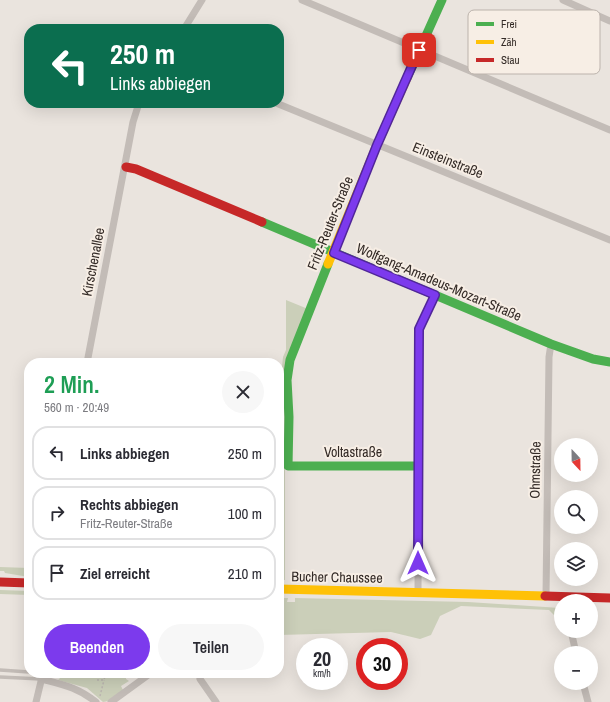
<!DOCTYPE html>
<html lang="de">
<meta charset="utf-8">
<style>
:root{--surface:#fff;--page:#f7f7f7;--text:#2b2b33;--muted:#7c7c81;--line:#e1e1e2;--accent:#7c3aed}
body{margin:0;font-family:"Archivo Narrow",sans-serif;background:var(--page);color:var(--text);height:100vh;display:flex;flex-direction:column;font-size:15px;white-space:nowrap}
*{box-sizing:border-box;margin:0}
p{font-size:13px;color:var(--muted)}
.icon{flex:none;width:22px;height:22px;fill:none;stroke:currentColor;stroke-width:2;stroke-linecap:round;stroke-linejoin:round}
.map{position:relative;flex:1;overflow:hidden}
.panel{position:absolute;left:24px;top:358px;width:260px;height:320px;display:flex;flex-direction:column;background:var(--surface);border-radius:16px;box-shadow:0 4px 16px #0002}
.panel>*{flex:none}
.hud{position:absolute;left:24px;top:24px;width:260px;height:84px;border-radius:16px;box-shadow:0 4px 16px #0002;background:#0b6e4f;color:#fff;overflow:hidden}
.needle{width:26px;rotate:158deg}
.controls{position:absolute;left:554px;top:438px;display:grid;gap:8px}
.controls a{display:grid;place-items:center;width:44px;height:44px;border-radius:50%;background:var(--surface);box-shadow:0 4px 16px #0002;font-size:20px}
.speed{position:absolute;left:296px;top:638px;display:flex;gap:8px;font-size:20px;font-weight:700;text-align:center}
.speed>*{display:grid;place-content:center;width:52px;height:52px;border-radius:50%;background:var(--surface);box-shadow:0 4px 16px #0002;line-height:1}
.speed small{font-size:10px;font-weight:400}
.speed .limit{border:6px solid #d22;background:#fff;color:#111}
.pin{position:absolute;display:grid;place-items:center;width:34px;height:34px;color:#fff;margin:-17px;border-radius:8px;box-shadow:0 2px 6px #0006}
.me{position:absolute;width:44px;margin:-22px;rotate:0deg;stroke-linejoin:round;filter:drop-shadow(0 0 3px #0008)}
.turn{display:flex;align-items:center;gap:14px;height:84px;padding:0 20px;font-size:18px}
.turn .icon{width:52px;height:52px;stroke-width:2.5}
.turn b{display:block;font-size:28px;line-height:34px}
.round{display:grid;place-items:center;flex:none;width:42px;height:42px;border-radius:21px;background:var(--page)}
.overview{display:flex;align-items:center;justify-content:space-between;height:68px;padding:0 20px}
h1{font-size:24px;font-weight:600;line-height:30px;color:#1e9e55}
.button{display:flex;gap:8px;margin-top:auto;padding:8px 20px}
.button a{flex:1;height:46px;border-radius:24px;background:var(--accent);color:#fff;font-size:16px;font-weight:600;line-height:46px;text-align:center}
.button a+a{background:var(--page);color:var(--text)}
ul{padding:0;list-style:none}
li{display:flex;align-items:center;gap:12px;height:54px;margin:0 8px 6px;padding:0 12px;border:2px solid var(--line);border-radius:16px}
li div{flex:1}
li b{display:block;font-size:15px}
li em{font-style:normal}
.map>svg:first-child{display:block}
.green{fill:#cbcfb9}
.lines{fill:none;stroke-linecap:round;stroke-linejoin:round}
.path{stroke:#bbb5b0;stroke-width:1.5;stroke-dasharray:2 2;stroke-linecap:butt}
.lane{stroke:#c3bcb7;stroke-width:3.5}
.street{stroke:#c3bcb7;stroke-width:7}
.fast{stroke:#4caf50;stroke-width:9}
.slow{stroke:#ffc107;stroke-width:9}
.jam{stroke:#c62828;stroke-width:9}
.route-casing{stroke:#51269a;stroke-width:10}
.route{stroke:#7c3aed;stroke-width:7}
.labels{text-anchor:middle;stroke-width:4;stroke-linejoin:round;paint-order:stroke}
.street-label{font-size:14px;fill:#332a26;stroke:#f7eee5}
.key{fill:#f7eee5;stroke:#bcb3ac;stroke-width:1}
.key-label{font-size:11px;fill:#332a26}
</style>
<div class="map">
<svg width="610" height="702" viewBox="0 0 610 702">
<rect width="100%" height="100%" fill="#eae4de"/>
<g class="green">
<path d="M286 300 308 309 285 371V580H279V462L280 460 281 377 283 357 286 350Z"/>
<path d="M0 567 29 568V577L5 573 4 571H0Z"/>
<path d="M0 590 29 591V595L0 594Z"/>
<path d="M279 598H288L287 602H295V598L468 602 560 608 561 622 549 610 461 606 440 616 431 635 420 639 391 632 279 635Z"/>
<path d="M103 673H126V679L129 681 121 686 123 690C117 695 111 701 103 702L87 688 58 680 61 677 103 678Z"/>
</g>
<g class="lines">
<g class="path">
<path d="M97 680H104L105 676 109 673"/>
<path d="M100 696 104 680"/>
</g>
<g class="lane">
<path d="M0 670 29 672"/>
<path d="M50 673 94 675"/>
<path d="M0 677 41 679"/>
</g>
<g class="street">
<path d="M302 0 610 130"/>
<path d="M563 0 610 21"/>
<path d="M184 29 202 0"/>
<path d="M276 103 610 240"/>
<path d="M87 363 133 122 139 103"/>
<path d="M418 593 419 329 435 295"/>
<path d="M546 596 549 357 551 344"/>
<path d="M571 631 576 653"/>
<path d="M41 679C64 685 77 687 96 702"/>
<path d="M200 679 216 702"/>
<path d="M583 683 588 702"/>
<path d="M36 702 43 673"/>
<path d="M111 702 151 673"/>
</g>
<g class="fast">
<path d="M407 78 442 0"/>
<path d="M262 222 551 344 593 359 610 362"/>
<path d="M328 264 290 360 287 380 289 417 288 466H418"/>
</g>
<g class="slow">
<path d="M328 264 377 145 407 78"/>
<path d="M279 589 545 596"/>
</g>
<g class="jam">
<path d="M126 167 136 169 262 222"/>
<path d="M0 582 29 583"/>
<path d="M545 596 610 598"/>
</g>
</g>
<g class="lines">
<defs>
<path id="route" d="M418 563 419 329 435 295 334 253 377 145 419 50"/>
</defs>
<use href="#route" class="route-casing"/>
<use href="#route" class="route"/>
</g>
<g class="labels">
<g class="street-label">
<text transform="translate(448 160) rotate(22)" y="5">Einsteinstraße</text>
<text transform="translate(330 223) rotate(-68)" y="5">Fritz-Reuter-Straße</text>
<text transform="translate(93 262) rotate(-79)" y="5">Kirschenallee</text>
<text transform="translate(439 282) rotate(23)" y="5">Wolfgang-Amadeus-Mozart-Straße</text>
<text x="353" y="457">Voltastraße</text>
<text transform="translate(535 470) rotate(-89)" y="5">Ohmstraße</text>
<text transform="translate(337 577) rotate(1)" y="5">Bucher Chaussee</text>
</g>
</g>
<rect x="468" y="10" width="132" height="64" rx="6" class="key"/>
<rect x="476" y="22" width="18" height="4" fill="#4caf50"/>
<rect x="476" y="40" width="18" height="4" fill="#ffc107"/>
<rect x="476" y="58" width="18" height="4" fill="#c62828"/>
<g class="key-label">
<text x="501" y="28">Frei</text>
<text x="501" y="46">Zäh</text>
<text x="501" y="64">Stau</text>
</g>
</svg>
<div class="controls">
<a><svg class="needle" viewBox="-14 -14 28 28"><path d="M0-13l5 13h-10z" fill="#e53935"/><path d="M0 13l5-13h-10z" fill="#7c7c81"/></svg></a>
<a><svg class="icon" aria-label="search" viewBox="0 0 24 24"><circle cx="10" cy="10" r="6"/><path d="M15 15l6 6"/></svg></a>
<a><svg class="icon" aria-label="layers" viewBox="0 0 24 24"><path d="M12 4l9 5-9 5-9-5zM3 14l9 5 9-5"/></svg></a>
<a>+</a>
<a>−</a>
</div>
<div class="speed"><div>20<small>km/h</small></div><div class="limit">30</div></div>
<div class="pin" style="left:419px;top:50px;background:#d93025"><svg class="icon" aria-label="arrive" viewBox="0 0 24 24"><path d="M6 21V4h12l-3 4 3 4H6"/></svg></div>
<svg class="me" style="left:418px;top:563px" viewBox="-20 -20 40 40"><path d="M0-17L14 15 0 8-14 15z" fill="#7c3aed" stroke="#fff" stroke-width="4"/></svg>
<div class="hud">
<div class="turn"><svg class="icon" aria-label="left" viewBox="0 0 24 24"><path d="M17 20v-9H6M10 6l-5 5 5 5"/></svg><div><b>250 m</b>Links abbiegen</div></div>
</div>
<section class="panel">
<div class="overview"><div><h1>2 Min.</h1><p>560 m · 20:49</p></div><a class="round"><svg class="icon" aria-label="close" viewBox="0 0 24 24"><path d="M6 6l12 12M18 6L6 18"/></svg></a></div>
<ul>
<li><svg class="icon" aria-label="left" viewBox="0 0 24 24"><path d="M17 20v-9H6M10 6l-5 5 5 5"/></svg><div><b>Links abbiegen</b></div><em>250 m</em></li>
<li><svg class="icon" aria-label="right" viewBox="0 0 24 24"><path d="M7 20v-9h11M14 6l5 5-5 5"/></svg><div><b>Rechts abbiegen</b><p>Fritz-Reuter-Straße</p></div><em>100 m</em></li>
<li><svg class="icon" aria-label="arrive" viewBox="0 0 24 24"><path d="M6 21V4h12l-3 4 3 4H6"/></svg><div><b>Ziel erreicht</b></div><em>210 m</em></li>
</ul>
<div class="button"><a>Beenden</a><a>Teilen</a></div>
</section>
</div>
